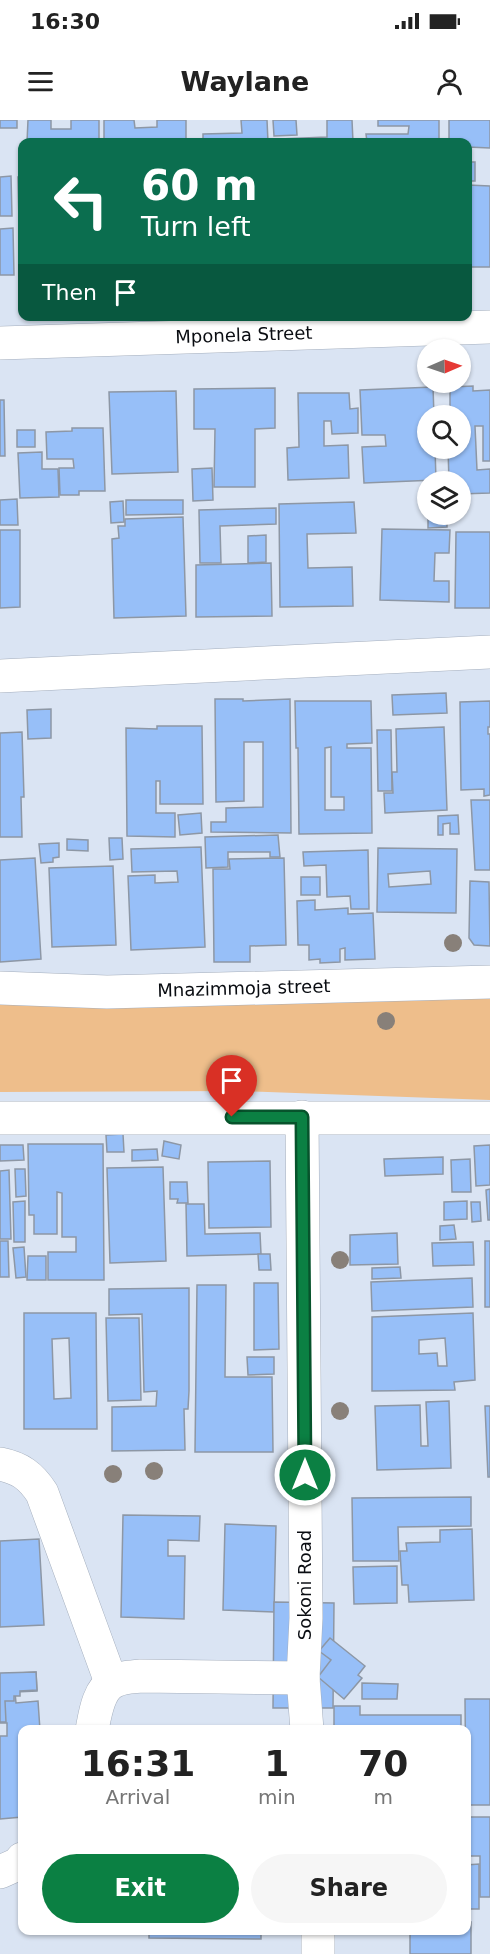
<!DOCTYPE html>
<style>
:root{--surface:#fff;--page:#f6f6f6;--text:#222;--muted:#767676;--accent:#0b8043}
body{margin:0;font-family:"DejaVu Sans",sans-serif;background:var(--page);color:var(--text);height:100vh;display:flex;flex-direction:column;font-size:22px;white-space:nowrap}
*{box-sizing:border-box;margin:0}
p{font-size:20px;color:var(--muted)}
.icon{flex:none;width:33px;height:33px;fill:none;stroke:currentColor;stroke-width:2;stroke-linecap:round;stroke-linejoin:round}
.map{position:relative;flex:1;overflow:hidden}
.sheet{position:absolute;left:18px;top:1605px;width:453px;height:210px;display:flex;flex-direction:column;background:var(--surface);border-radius:12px;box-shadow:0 2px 4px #0004}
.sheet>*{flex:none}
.hud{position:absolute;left:18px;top:18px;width:454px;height:183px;border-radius:12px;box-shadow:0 2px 4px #0004;background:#0b6e4f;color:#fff;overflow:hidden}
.needle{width:39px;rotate:88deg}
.tools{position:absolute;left:417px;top:219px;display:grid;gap:12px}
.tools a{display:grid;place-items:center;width:54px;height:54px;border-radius:50%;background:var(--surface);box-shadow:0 2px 4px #0004;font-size:30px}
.pin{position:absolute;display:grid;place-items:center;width:51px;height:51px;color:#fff;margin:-62px -26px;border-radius:50% 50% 50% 0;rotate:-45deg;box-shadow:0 0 6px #0007}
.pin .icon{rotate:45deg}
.me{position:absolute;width:66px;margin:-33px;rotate:0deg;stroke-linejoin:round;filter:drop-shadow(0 0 4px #0008)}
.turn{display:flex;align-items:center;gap:21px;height:126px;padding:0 24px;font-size:27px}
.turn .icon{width:78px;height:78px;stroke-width:2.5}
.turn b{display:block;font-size:42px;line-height:51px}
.then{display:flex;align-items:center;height:57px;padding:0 24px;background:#0003;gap:12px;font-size:22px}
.eta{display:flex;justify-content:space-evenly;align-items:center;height:102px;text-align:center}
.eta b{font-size:36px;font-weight:600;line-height:42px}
.action{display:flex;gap:12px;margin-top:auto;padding:12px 24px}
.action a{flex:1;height:69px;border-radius:36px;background:var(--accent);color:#fff;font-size:24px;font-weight:600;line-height:69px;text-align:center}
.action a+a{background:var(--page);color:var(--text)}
.status{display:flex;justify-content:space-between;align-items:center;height:42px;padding:0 30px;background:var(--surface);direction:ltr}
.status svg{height:16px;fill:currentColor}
header{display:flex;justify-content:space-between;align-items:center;height:78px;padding:0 24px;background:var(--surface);font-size:27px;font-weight:600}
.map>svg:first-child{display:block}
.green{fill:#eebe8b}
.building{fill:#97bff8;stroke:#8d97a5;stroke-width:1.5;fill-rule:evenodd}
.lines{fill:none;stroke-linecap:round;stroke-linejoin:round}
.street-casing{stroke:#a4aebd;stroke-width:34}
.street{stroke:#fff;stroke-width:33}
.tree{fill:#888079}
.route-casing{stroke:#07532c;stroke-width:15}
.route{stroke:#0b8043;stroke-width:10}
.labels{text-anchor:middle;stroke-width:4.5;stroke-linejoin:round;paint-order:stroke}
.street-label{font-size:18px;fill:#090c11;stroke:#fff}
</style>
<div class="status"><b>16:30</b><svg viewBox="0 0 49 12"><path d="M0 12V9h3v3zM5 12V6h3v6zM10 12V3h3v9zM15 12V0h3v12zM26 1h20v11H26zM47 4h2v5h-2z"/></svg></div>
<header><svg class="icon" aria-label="menu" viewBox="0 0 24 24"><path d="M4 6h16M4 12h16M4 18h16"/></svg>Waylane<svg class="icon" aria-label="person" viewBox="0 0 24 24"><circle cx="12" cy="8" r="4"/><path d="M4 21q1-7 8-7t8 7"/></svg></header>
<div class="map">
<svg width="490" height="1834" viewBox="0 0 490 1834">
<rect width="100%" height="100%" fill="#dae4f3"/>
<path class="green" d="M490 878V980L238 971 0 972V882Z"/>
<g class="building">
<rect x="0" y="0" width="17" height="8"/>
<path d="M28 0H51V9H71V0H99V22H27Z"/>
<path d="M104 0H134L135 8 157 7V0H186V22H104Z"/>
<path d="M241 0H267L268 22H203V14L242 13Z"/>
<path d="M273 0H296L297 15 274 16Z"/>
<path d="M327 0H352L353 22H280V19L327 17Z"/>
<path d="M378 0H439V22H367L366 14H408L409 6H378Z"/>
<path d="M449 0H490V28L468 27V22H449Z"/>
<rect x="468" y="42" width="7" height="19"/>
<path d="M11 56 12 96H0V57Z"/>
<path d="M18 57H22V147H20Z"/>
<path d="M468 65 490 66V147H468Z"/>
<path d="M13 108 14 155H0V109Z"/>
<path d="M473 266V271L490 270V341H483V306H475L477 350 490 349V373L460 374V362H449L448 328H460V296H450V267Z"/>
<path d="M433 267 434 296H428V328H435L436 360 364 363 362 327 386 326 385 315H362L360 270Z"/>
<path d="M275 268V308L255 309V367H214L215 309H194V269Z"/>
<path d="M176 271 178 352 112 354 109 272Z"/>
<path d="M298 273H349L350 289 358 288V313L332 314 331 301H324V326L348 325 349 358 288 360 287 328 299 327Z"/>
<path d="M0 280H4L5 336H0Z"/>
<path d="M72 308H103L105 371H79V375H60L59 348H74L73 339H47L46 312 72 311Z"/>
<rect x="17" y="310" width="18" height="17"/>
<path d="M42 332V349H58L59 377 20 378 18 333Z"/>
<path d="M212 348 213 380 193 381 192 349Z"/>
<path d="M17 379 18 405H0V380Z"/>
<path d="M126 380H183V394L126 395Z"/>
<path d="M123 381 124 402 111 403 110 382Z"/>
<path d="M354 382 356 413 307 414 308 448 352 447 353 486 280 487 279 384Z"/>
<path d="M276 388V404L220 406 221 443H200L199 390Z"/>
<path d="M428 394H447V407L428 408Z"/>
<path d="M183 397 186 496 114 498 112 419 119 418 118 406H125V399Z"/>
<path d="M382 409 450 410 449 433H435L434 461H449V482L380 480Z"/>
<path d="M0 410H20V487L0 488Z"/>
<path d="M456 412H490V488H455Z"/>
<path d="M266 415V442L248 443V416Z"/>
<path d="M271 443 272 496 196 497V445Z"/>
<path d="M446 573 447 593 393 595 392 575Z"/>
<path d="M215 579H243V581L290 579 291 713 211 712V702H226V688L263 687V622H244V681L216 682Z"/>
<path d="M295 581H371L372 623 347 624V628H371L372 713 299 714 298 628H296ZM331 627V677H344V690H325V628Z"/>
<path d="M490 581V607H488V614H490V675L484 676V669L461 670 460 582Z"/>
<path d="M51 589V618L28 619 27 590Z"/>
<path d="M157 606H202L203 684H160V661H156V693H175V717L127 716 126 608 157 609Z"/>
<path d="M444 607 447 690 385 693 384 673H393L392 652H397L396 609Z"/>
<path d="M377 610H391L392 671H378Z"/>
<path d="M22 612 24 677H21L22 717H0V613Z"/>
<path d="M471 680H490V750H475Z"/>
<path d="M201 693 202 713 180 715 178 695Z"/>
<path d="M458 695 459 714H450V703L443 704V715H438V696Z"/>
<path d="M278 715 280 737H270V732H228V747L206 748 205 717Z"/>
<path d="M109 718H122L123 739 110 740Z"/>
<path d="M67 719 88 720V731L67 730Z"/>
<path d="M59 723V737L53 738V742L41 743 39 724Z"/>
<path d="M201 727 205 827 131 830 128 756 155 755V763L178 762 177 751 132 752 131 729Z"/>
<path d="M378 728 457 729 456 793 377 792ZM430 751 431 764 389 767 388 754Z"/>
<path d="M368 730 369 789H351L350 776 327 777 326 745 304 746 303 732Z"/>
<path d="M35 738 41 839 0 842V740Z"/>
<path d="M284 738 286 825 250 826V842H214L213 749H230L229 739Z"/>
<path d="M113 746 116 825 52 827 49 748Z"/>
<rect x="301" y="757" width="19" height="18"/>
<path d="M470 761 489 762 490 826 474 825 469 818Z"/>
<path d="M315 780V790L348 788V794L373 793 375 839 345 840V828L340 829V842L320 843V839L309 840V825H298L297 781Z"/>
<path d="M123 1014 124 1032H107L106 1015Z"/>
<path d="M164 1021 181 1025 179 1039 162 1036Z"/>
<path d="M28 1024H103L104 1160H48V1132H76V1117H62V1073L57 1072V1114H34V1095H29Z"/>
<path d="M0 1025H23L24 1040 0 1041Z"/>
<path d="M490 1025V1065L476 1066 474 1026Z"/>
<path d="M157 1029 158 1040 132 1041V1030Z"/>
<path d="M443 1037V1054L385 1056 384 1039Z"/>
<path d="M470 1039 471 1072H452L451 1040Z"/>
<path d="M270 1041 271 1107 209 1108 208 1042Z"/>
<path d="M163 1047 166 1141 110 1143 107 1048Z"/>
<path d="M15 1049H25L26 1076 16 1077Z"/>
<path d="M9 1050 11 1119H0V1051Z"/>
<path d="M170 1062H187L188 1083H177L178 1079H170Z"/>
<path d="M490 1069V1100H488L486 1070Z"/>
<path d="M25 1081V1122H14L13 1082Z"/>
<path d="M467 1081V1099L444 1100V1082Z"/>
<path d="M471 1082H480L481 1101 472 1102Z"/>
<path d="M186 1084H204L205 1114 260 1113 261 1134 187 1136Z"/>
<path d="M454 1105 456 1119 440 1120V1106Z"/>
<path d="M397 1113 398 1144 350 1145V1115Z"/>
<path d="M0 1121H8L9 1157H0Z"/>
<rect x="485" y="1121" width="5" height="66"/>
<path d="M473 1122 474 1145 433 1146 432 1123Z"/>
<path d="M24 1127 26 1157 16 1158 13 1128Z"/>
<path d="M258 1134H270L271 1150H259Z"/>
<path d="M28 1136H46V1160H27Z"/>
<path d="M400 1147 401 1158 372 1159V1148Z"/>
<path d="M472 1158 473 1187 372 1191 371 1162Z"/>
<path d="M254 1163H278L279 1229 254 1230Z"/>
<path d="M197 1165H226L225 1257H272L273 1332H195Z"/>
<path d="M189 1168V1271L188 1289H184L185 1330 112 1331V1287L156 1286 157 1271 144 1272 142 1194 109 1195V1169Z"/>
<path d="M24 1193H96L97 1309H24ZM69 1218 71 1278 54 1279 52 1219Z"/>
<path d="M473 1193 475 1260 454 1262 455 1270 372 1271V1197ZM445 1218 447 1246H438L437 1233 419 1234V1220Z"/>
<path d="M106 1198H139L141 1280 108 1281Z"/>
<path d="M247 1237H274V1254L248 1255Z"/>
<path d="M449 1281 451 1348 377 1350 375 1286 420 1285 421 1326H428L426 1282Z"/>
<path d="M485 1286H490V1357H488Z"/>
<path d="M471 1377V1406L398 1407 399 1441H353L352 1378Z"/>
<path d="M123 1395 200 1396 199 1421 168 1420V1436H185L184 1499 121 1497Z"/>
<path d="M225 1404 276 1406 274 1492 223 1490Z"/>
<path d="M472 1409 474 1480 409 1482 408 1465H402L400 1431H407L406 1423 440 1422V1410Z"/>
<path d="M39 1419 44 1505 0 1507V1421Z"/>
<path d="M397 1446V1483L354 1484 353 1447Z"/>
<path d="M274 1482 334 1483 333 1588H273Z"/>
<path d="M330 1518 365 1546 358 1555 362 1558 344 1579 318 1557 331 1540 319 1531Z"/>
<path d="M36 1552 37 1571 15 1572 16 1583 38 1581 40 1610H22V1697L0 1699V1616H7V1603H0V1554Z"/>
<path d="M36 1552 37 1570 20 1571V1576H14V1581H5L6 1602H0V1553Z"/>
<path d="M362 1563 398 1564 397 1579H362Z"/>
<path d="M465 1579H490V1685H466Z"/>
<path d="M334 1586H360V1595H461V1610H334Z"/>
<path d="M466 1697H490V1777H480V1736H466Z"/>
<path d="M479 1744V1789H466V1745Z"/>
<path d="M466 1802H471V1834H410V1810H466Z"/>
<path d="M149 1810H261V1819L149 1818Z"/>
</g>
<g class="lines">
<defs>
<g id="street">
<path id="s1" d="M0 223 490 207"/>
<path d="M0 556 490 532"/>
<path id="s2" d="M0 868 107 872 490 862"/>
<path d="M302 997 306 1498 303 1558 307 1610"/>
<path d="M0 998H490"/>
<path d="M0 1344C20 1348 31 1356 42 1373L111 1562"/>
<path d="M92 1610C95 1595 98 1570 113 1562 121 1557 132 1557 141 1556L303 1558"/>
<path d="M0 1752 18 1744 22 1739"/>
<path d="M318 1834V1810"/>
</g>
</defs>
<use href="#street" class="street-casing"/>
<use href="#street" class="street"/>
</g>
<g class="tree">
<circle cx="453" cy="823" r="9"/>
<circle cx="386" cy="901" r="9"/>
<circle cx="340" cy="1140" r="9"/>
<circle cx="340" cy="1291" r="9"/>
<circle cx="154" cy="1351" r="9"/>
<circle cx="113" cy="1354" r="9"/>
<circle cx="284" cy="1358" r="9"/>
</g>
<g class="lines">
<defs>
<path id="route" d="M232 997H302L305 1355"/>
</defs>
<use href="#route" class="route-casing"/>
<use href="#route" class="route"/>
</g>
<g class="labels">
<g class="street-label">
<text dy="6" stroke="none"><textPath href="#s1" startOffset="244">Mponela Street</textPath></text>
<text dy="6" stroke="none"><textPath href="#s2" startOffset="244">Mnazimmoja street</textPath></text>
<text transform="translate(305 1465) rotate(-90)" y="6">Sokoni Road</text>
</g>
</g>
</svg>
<div class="tools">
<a><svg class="needle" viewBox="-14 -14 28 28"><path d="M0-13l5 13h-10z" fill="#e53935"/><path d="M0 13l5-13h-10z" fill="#767676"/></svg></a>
<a><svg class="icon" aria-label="search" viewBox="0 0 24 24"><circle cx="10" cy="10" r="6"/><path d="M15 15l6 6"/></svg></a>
<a><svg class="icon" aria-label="layers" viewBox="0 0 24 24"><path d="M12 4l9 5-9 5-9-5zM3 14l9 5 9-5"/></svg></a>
</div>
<div class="pin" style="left:232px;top:997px;background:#d93025"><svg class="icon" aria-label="arrive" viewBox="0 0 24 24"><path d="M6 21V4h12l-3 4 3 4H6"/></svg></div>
<svg class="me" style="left:305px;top:1355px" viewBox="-20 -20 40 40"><circle r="17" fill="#0b8043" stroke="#fff" stroke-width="3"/><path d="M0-11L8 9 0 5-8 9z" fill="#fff"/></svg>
<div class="hud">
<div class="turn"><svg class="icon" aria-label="left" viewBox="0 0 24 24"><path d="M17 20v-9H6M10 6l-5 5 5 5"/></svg><div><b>60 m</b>Turn left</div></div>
<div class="then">Then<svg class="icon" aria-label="arrive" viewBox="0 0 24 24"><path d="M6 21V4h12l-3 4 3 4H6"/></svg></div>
</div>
<section class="sheet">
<div class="eta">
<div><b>16:31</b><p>Arrival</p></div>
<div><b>1</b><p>min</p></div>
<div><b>70</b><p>m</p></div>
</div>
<div class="action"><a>Exit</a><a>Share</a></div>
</section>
</div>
